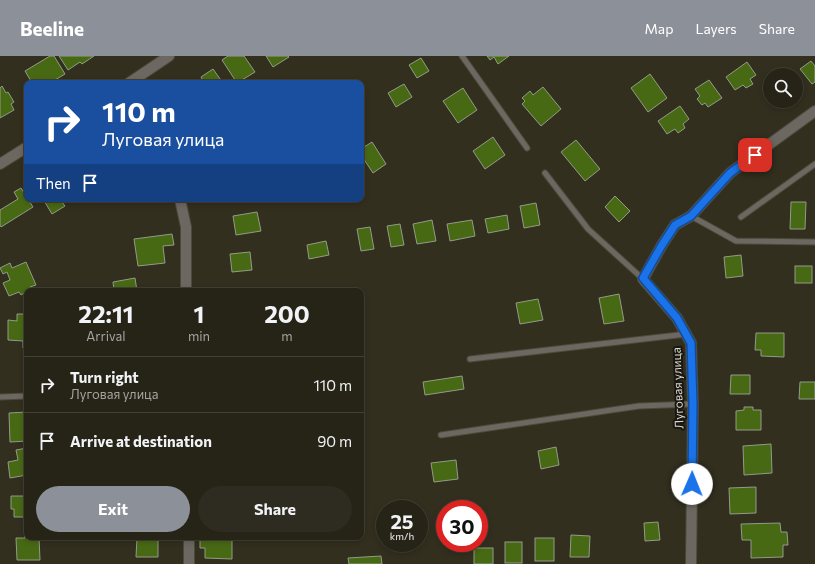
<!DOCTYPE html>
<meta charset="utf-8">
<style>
:root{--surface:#262317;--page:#2e2b20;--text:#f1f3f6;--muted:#a4a4a1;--line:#424036;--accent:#8c9099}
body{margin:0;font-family:Commissioner,sans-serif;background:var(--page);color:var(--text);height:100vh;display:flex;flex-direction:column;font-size:15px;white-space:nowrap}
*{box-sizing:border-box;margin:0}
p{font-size:13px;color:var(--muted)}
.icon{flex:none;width:22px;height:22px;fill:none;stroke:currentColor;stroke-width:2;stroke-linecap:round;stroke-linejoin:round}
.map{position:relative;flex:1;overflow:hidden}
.side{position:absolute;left:24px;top:232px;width:340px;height:252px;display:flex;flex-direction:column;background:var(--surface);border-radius:8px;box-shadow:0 2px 6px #0003,0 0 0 1px var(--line)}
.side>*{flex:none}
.guide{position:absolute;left:24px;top:24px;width:340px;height:122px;border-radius:8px;box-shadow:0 2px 6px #0003,0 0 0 1px var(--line);background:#1a4fa0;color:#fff;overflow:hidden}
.buttons{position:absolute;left:763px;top:12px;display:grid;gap:8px}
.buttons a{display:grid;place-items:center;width:40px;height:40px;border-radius:50%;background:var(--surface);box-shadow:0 2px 6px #0003,0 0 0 1px var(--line);font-size:20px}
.speed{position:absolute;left:376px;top:444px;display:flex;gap:8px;font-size:20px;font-weight:700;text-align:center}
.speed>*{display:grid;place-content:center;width:52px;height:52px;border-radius:50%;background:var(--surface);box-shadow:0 2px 6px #0003,0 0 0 1px var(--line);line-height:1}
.speed small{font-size:10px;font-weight:400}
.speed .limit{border:6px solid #d22;background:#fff;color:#111}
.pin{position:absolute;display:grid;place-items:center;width:34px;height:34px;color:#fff;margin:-17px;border-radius:8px;box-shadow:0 2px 6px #0006}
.me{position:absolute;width:44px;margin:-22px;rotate:1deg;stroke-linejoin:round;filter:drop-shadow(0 0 3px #0008)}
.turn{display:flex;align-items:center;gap:14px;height:84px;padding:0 12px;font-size:18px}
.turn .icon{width:52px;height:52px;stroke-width:2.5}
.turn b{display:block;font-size:28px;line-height:34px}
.then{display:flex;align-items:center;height:38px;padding:0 12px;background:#0003;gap:8px;font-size:15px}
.eta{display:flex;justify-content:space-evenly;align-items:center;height:68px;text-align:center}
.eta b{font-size:24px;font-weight:700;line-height:28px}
.cta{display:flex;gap:8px;margin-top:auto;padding:8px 12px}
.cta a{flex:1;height:46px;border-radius:24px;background:var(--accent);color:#fff;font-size:16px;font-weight:700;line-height:46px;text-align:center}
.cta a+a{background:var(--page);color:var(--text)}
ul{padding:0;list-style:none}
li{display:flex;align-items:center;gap:12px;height:56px;padding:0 12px;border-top:1px solid var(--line)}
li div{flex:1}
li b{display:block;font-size:15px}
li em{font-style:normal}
header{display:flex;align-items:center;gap:24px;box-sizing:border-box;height:56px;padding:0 20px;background:var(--accent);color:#fff}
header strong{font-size:19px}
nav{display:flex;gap:22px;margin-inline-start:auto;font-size:14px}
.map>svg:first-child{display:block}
.building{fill:#486914;stroke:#929b89}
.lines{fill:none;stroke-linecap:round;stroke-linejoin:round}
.lane-casing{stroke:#4d4a3b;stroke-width:7}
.street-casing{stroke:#4d4a3b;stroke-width:12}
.lane{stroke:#6d6761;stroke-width:5}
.street{stroke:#6d6761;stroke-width:10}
.route-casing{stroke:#114b97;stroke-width:10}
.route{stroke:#1a73e8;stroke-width:7}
.labels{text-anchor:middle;stroke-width:4;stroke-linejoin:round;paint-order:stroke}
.street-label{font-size:12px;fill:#dad9cf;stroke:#191710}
</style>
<header>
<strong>Beeline</strong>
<nav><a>Map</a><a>Layers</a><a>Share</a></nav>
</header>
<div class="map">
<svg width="815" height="508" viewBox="0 0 815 508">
<rect width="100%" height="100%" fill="#322f1f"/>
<g class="building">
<path d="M50 0H54L65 18 50 27H32L25 15Z"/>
<path d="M59 0H94L82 8 80 6 68 14Z"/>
<path d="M228 0H244L255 16 237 27 222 4Z"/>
<path d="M266 0H288L289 1 273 11Z"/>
<path d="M487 0H509L498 8 494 1 490 4Z"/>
<path d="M421 2 429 15 417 22 409 9Z"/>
<path d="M811 5 815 10V26L812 28 800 13Z"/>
<path d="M747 6 756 19 750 23 753 28 746 32 743 29 735 34 726 21Z"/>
<path d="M213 13 223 27H196L202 23 201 21Z"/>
<path d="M650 18 667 42 648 56 631 32Z"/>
<path d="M709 24 722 42 708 51 705 47 702 49 697 43 700 40 695 33Z"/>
<path d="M404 28 412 41 396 51 388 37Z"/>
<path d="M2 30 6 37 8 36 14 46 11 48 14 54 0 62V32Z"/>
<path d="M543 31 561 53 541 70 522 48 525 45 522 42 530 35 533 39Z"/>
<path d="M463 32 477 54 458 67 443 45Z"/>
<path d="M680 50 689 63 683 68 685 72 678 77 675 73 667 78 658 65Z"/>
<path d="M493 81 505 99 485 113 473 95Z"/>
<path d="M576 84 600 113 585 125 561 96Z"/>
<path d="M372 86 386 108 373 117 361 99V93Z"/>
<path d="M21 132 33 151 1 171 0 169V154L18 143 14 136Z"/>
<path d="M615 140 630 155 619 166 605 151Z"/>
<path d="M43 143H69L70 144 66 146 65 144 62 146 65 150 52 158Z"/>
<path d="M791 146H806L805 173H790Z"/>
<path d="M536 147 540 169 524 172 520 150Z"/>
<path d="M257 156 261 175 236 179 233 160Z"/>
<path d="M507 159 509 173 488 177 485 163Z"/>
<path d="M432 164 436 185 417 188 413 168Z"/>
<path d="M472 164 475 180 450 185 447 168Z"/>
<path d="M400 168 404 189 391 191 387 170Z"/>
<path d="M370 171 374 193 361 195 357 173Z"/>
<path d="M172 178 174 189 163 190 165 207 138 210 134 183Z"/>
<path d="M326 185 329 199 309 203 307 189Z"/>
<path d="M250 196 252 214 232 216 230 198Z"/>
<path d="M741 199 743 220 726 222 724 201Z"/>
<path d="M26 206 36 229 30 231 31 234 27 235 21 239 19 236 9 240 3 227 10 224 7 216 3 218 0 212 10 207 12 212Z"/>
<rect x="795" y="210" width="17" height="17"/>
<path d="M135 222 137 235H114L113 226Z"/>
<path d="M619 238 624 265 604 268 599 242Z"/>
<path d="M538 243 543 264 520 268 516 247Z"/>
<path d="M17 258H27V292H23V285L8 284V264L17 265Z"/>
<path d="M756 277H784V301L761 300V294H755Z"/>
<path d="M731 319H750V338H730Z"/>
<path d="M462 320 464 333 425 339 423 326Z"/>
<path d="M800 326H815V343H799Z"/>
<path d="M744 351H753V354H761V374H736V355L744 354Z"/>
<path d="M27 356V385L10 386 9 357Z"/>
<path d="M771 388 772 417 744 419 743 390Z"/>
<path d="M556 391 559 409 541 413 538 395Z"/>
<path d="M27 392V419L10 422 8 406 18 404 16 394Z"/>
<path d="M456 404 458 423 434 426 431 407Z"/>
<path d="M756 431V457L730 458 729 432Z"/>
<path d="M11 440H27V461H14V453H11Z"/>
<path d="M658 466 660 484 645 485 644 467Z"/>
<path d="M780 467 781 476H787L788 489H783V501L751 502V484H742L741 468Z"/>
<path d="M25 477H27V481H39L40 504H17L16 482H25Z"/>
<path d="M571 479 590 480 589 501H570Z"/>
<path d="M137 481H158V501H136Z"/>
<path d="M200 481H232V503L205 502V492H200Z"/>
<rect x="535" y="482" width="19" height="23"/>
<rect x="505" y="486" width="17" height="21"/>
<rect x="474" y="492" width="19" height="16"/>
<path d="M381 500 382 508H349L348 502Z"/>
</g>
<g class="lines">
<defs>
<g id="lane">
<path d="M462 0 527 92"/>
<path d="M545 117 588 173 643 223"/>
<path d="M691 160 736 185 815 186"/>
<path d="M741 161 815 108"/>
<path d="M470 303 687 278"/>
<path d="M0 341 27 340"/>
<path d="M441 379 639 350 693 348"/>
</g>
<g id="street">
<path d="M129 27 169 0"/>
<path d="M0 108 27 91"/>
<path d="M180 143 186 171V235"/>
<path d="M189 481V508"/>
<path d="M691 508 693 348 691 287 677 262 643 223 662 189 675 169 691 160 730 117 815 55"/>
</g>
</defs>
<use href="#lane" class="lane-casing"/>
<use href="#street" class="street-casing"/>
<use href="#lane" class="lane"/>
<use href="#street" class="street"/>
</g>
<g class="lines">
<defs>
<path id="route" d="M692 428 693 348 691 287 677 262 643 222 662 189 675 169 691 160 730 117 755 99"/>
</defs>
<use href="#route" class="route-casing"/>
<use href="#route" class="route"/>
</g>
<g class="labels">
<g class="street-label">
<text transform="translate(678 332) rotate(-92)" y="4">Луговая улица</text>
</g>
</g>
</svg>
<div class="buttons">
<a><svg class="icon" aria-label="search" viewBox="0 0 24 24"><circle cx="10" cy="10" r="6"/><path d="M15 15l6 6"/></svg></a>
</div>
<div class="speed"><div>25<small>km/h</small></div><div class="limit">30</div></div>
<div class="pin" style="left:755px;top:99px;background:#d93025"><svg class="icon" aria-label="arrive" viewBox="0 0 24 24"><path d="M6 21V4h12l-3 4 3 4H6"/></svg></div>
<svg class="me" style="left:692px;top:428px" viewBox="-20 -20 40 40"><circle r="19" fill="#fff"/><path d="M0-13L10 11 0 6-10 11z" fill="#1a73e8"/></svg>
<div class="guide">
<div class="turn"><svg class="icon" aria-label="right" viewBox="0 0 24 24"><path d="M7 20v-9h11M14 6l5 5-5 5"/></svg><div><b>110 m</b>Луговая улица</div></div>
<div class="then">Then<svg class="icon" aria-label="arrive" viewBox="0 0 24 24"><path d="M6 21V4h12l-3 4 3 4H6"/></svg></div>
</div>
<section class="side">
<div class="eta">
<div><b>22:11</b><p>Arrival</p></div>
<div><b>1</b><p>min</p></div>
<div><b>200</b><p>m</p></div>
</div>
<ul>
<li><svg class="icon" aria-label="right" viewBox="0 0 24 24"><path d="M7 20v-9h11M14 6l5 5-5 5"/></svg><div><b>Turn right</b><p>Луговая улица</p></div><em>110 m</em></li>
<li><svg class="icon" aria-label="arrive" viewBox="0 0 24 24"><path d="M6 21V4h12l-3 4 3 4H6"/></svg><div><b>Arrive at destination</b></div><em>90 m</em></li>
</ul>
<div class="cta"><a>Exit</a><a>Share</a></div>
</section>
</div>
